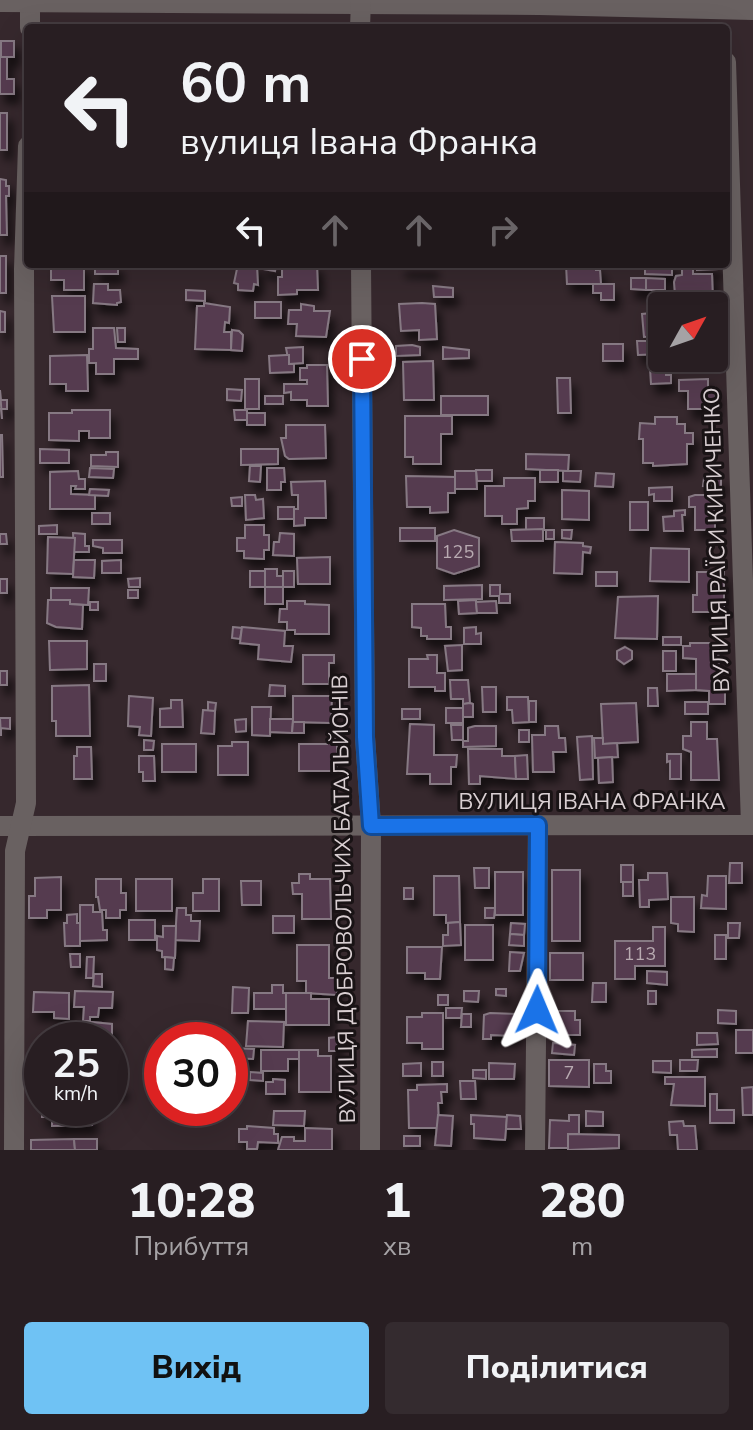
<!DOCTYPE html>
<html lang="uk">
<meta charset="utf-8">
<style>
:root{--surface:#281e22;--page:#342b2f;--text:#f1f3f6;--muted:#a5a2a5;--line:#443c40;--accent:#6fc2f4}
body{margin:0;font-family:"Nunito Sans",sans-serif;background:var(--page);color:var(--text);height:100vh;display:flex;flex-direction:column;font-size:30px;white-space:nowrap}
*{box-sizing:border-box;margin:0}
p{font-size:26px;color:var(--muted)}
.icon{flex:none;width:44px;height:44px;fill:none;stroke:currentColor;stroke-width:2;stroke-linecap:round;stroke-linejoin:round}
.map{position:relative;height:1150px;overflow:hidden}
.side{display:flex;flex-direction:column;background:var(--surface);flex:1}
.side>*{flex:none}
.banner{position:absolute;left:24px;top:24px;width:706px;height:244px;border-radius:8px;box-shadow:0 8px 32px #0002,0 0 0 2px var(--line);background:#281e22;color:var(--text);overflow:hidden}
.needle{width:52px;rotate:50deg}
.fabs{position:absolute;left:648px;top:292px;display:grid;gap:16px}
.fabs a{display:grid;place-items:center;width:80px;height:80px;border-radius:8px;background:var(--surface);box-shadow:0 8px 32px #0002,0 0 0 2px var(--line);font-size:40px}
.speed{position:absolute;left:24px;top:1022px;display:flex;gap:16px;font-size:40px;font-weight:700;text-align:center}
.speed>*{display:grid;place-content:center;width:104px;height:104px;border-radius:50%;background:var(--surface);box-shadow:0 8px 32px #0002,0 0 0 2px var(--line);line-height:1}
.speed small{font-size:20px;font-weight:400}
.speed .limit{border:12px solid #d22;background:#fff;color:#111}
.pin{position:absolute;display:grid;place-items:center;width:68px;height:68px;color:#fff;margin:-34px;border:4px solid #fff;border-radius:50%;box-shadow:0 2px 8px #0007}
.me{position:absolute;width:88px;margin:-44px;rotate:1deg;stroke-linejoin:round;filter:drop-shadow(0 0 6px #0008)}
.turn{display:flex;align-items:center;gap:28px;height:168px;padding:0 24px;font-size:36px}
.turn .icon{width:104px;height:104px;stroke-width:2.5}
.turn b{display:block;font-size:56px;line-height:68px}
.lanes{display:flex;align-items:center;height:76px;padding:0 24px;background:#0003;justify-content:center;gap:40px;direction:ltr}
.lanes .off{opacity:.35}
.eta{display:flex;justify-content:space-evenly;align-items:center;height:136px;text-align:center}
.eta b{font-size:48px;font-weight:800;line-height:56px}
.cta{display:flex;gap:16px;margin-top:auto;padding:16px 24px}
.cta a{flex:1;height:92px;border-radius:8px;background:var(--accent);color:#111;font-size:32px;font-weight:800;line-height:92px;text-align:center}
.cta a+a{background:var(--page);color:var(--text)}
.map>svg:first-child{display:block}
.building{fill:#543a4f;stroke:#867983;stroke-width:2;filter:url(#shadow)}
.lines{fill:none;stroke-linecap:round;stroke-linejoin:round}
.minor{stroke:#696161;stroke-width:20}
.route-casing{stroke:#114b97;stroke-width:20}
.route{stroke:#1a73e8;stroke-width:14}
.labels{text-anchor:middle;stroke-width:6;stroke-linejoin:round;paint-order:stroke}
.number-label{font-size:18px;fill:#b8aab1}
.street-label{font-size:22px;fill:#d9cfd2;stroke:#191315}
</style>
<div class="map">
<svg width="753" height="1150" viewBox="0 0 753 1150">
<defs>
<filter id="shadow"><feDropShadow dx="5" dy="9" stdDeviation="4" flood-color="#0009"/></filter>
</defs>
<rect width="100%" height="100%" fill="#36282d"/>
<g class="building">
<rect x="1" y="41" width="13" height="16"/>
<path d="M0 57H7V79H14V94H0Z"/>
<rect x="0" y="113" width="7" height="37"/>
<path d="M0 179 6 180V186H9V196H6L7 235H0Z"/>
<rect x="0" y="256" width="6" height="37"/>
<path d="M51 264H84V290H64V280H51Z"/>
<rect x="95" y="264" width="23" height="10"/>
<path d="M238 264 257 266 258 285 254 284 253 291 238 290V284L234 283Z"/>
<path d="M259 264H276L275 271 263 269 264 265Z"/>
<path d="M282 264H317L318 290H297V294L278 295V277H282Z"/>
<path d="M401 264H433V269L401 268Z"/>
<path d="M566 264H596V270H600L601 284H567Z"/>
<path d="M657 264H672V275L645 274V268L657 267Z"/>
<path d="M697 264H717V269L697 270Z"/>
<path d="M682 269H693V274H712L713 300 682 302V294H675L674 282 676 276 682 275Z"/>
<path d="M631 278H646V290L631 289Z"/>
<path d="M646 278 665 279V290H646Z"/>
<path d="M94 284H108V290H120L121 302 117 303V305L93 303Z"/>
<path d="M593 284H614V300H601V293H593Z"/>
<path d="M433 286 453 288V297H434Z"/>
<path d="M186 290 205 291V301L186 300Z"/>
<path d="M52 296H85V332H54Z"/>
<rect x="255" y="302" width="26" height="16"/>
<path d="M204 303 230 307 229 323 225 322 224 332H231V350L195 349 197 306H204Z"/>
<path d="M422 303 435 304 437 339 419 340V330L401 331 399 304Z"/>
<path d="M701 303H718V312H714V306H701Z"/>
<path d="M301 304 314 306V311H330L326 337 296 336 297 324H288L289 310H301Z"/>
<path d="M0 311 5 312V332H0Z"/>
<path d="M662 312V329L657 330V336L644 337 642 314Z"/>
<path d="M93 328H114L116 348 138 349V359H114V374H96V363H89V349H93Z"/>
<path d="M117 328H125V342H118Z"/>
<path d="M232 330 239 331 243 335 242 351 231 350Z"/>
<path d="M637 341H662V354L638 355Z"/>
<rect x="603" y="344" width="20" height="17"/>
<path d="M412 345 420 347V355L396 356V346Z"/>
<path d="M303 347V363L289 364 286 348Z"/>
<path d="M443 347 469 350V358L443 359Z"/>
<path d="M87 355 88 391H66V384H50V356Z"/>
<path d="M287 355H289V364H294V372L270 373 269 356Z"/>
<path d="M433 361 434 400H404L403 362Z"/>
<path d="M307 365H327L328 406H307V400H291V392L284 393V384H307V380H300V368H307Z"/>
<path d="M650 368H666V375H671V383L651 384Z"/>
<path d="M557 378H570L571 413H558Z"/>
<rect x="245" y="379" width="14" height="30"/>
<path d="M708 379V389L715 388V409H688V391H679V380Z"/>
<path d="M227 389 242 390 241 401 227 400Z"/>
<path d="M0 390 1 400H7V409H1L2 419Z"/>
<rect x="265" y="396" width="18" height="8"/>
<rect x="441" y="396" width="47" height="19"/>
<path d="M72 410H110V438H89V431H79V441L49 440V413H72Z"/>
<path d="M234 410H247V420H235Z"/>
<rect x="247" y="413" width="18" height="12"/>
<path d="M405 416H452V434H441V464H413V457H405Z"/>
<path d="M655 417H677V424H685V433H693V444H687V464L653 466V463H643V439H639L640 423 655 424Z"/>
<path d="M286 425H325L326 458 289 459 285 456 281 438H286Z"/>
<path d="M0 435H2L3 477H0Z"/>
<path d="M40 449 69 450V463H40Z"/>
<path d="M241 449H278V464L241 465Z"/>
<path d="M106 452H118V467L91 466V455H106Z"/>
<path d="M526 454 569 455 568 471 526 469Z"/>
<path d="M250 466H261L260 482 249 481Z"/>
<path d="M90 468 114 469 113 478 89 477Z"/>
<path d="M267 468H284L285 482H281V490H267Z"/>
<path d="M476 470H492V481H477Z"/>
<rect x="540" y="470" width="18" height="12"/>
<path d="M78 471 79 479H85V489H75L76 486H71V494L95 495V509H50V472Z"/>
<path d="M455 471H476L477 489H455Z"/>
<path d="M563 471H581L580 482 563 481Z"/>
<path d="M596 473 614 474 613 487 595 486Z"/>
<path d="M406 476 455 477V493H448V512L430 513V507H407Z"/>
<path d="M504 478H535V501H528V508L517 509V524H502V516H485V486H504Z"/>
<path d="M704 478H721V487L703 486Z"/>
<path d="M325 481 326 518H305V525L294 526V509H298V495H292L291 482Z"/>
<path d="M672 487V501H654V494L649 495V488Z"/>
<path d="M90 489 109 490 108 496 89 495Z"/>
<path d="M562 490 589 491V520L562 519Z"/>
<path d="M245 495H255L256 500 263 499 264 518 246 520Z"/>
<path d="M695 495H715V530H695V507H689V497Z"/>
<path d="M242 497V506H232L231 498Z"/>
<rect x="630" y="502" width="18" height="28"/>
<rect x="278" y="507" width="16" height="12"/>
<path d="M685 510V515H682L683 531H664L663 517 674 516V511Z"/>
<rect x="92" y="513" width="18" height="11"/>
<rect x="526" y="518" width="18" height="12"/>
<path d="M57 525V534H39V526Z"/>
<path d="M245 525H264V535H269V550H264V559L244 558V551H237V538H245Z"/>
<rect x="400" y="528" width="35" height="13"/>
<path d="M543 529V541H512L511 530Z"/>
<path d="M454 530 479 538V566L454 574 437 568V536Z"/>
<rect x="546" y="530" width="8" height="9"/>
<path d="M562 530H572L571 539 562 538Z"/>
<path d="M73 533 85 534V546H89V552H74Z"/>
<path d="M280 533 294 534V556L273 555 274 542H279Z"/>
<path d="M0 534H6L7 544H0Z"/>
<path d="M48 537 75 538 73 574 47 573Z"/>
<path d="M93 540H122V553H103V548L93 546Z"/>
<path d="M555 542 583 543V546L591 547 590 553 583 552 582 574 554 573Z"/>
<path d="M651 548 689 549V582L650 581Z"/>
<path d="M330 557V584H298L297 558Z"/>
<path d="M74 560H95L94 578 73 577Z"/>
<path d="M121 560V573H102V561Z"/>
<path d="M265 569H277V576H283V587H265Z"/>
<rect x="250" y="571" width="15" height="16"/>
<rect x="283" y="571" width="11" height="16"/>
<rect x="596" y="572" width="21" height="14"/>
<path d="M697 572H724V612H693V595H697Z"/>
<path d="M140 578V587H129L128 579Z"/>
<rect x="0" y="579" width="7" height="14"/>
<path d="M482 585V599L444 600V586Z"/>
<path d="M490 585H500V594H510V603H499V596H490Z"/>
<rect x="265" y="587" width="18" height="17"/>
<path d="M51 588H89L88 605 70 604V600H51Z"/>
<rect x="128" y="590" width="10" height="8"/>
<path d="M658 596 657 639 615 638 618 597Z"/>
<path d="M48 600H70V604L83 605 82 629 56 627 47 623Z"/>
<path d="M476 600 477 613 459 614 458 601Z"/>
<path d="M287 601H305V604L329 605V634H295V630H287V622H279L280 609H287Z"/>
<path d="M496 601 497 613H477L476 602Z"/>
<rect x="90" y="602" width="8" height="8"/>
<path d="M412 604H445L446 627H451V639H427V636H421V628L412 627Z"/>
<path d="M233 627 242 628 240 639 232 638Z"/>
<path d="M242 627 285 631 284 646H293L291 662 258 659 259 645 240 643Z"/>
<path d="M476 627V634L481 633V644H464V628Z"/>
<rect x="663" y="637" width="18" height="8"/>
<path d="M49 641H87V669L50 670Z"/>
<path d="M690 643H718L719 681H725V704H709V691L696 690V659L683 658V646H690Z"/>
<path d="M462 645V670L448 671 445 646Z"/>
<path d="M625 647 632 651V659L624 664 617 659V651Z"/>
<rect x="663" y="651" width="13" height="20"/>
<path d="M303 655H334V663H329V684H303Z"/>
<path d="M427 655H437V673H445V691H435V687H409V659H428Z"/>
<rect x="94" y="664" width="12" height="17"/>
<rect x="0" y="671" width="7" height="14"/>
<path d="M667 674H696V690L667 691Z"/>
<path d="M450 680H468L470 703 463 704V699H451Z"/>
<path d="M89 685 90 736H56V721H52V686Z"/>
<path d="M270 685 285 686V696H269Z"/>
<path d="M482 687H496V712H483Z"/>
<path d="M648 688H657L658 706H648Z"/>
<path d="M129 696 153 698 151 736 139 735 140 727 128 726Z"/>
<path d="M293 696H332L331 723 293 722Z"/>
<path d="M507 697H528L529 722 513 723 512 710H507Z"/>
<path d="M171 700H182L183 727H160V709L171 708Z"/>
<rect x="529" y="701" width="7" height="21"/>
<path d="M208 702 216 703 215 711H208Z"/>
<rect x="685" y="702" width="23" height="12"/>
<path d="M470 703 473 704V717H463V704Z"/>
<path d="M636 703 638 742 603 744 601 704Z"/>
<path d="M252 707H271L270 736 252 735Z"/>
<rect x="446" y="708" width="17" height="15"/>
<rect x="402" y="709" width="18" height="10"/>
<path d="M203 710 215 711 214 734 201 733Z"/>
<path d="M0 718H10V729L1 728V736Z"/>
<path d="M246 719V731L236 732 235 720Z"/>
<path d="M270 719H293L292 733 270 732Z"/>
<path d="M293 722H304V733H292Z"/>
<path d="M691 722H707V739H717L719 780H691V752L683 749V736H691Z"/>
<path d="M410 724 434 725V755H457L456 767H451V784H430V774H407Z"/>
<path d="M451 725H463V740H452Z"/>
<path d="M475 726H496V746L463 747V741H468V728Z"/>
<path d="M545 726H558L559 738H565L566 752H553L554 772H533L532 735H545Z"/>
<rect x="519" y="730" width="10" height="12"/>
<path d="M592 736 593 779 580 780 577 737Z"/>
<path d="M594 738H603V744L617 743 618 757 595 758Z"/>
<path d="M327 739H337V771H299V744H327Z"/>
<path d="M144 740 154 741 153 750H144Z"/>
<path d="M232 742H248V775H218V746H232Z"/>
<rect x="162" y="744" width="34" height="28"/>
<path d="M77 747H91L92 779H74V756H77Z"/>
<path d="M468 749H502V756H515L516 779 480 776V784H469Z"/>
<path d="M667 754H681V779H670V761L667 762Z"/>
<path d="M527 755 528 779H516L515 756Z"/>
<path d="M139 756H154L155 781H143V772H139Z"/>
<path d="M612 757 613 782 599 783 598 758Z"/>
<path d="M730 863H742V883H729Z"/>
<rect x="621" y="865" width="12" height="17"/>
<path d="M474 868H489V888H475Z"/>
<rect x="552" y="870" width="28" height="71"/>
<rect x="495" y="872" width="28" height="43"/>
<path d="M648 873H667L668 899 649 900V907H640L639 880H648Z"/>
<path d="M299 874H310V879H330L331 919H302V894H293L292 883H299Z"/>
<path d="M434 876H459L460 922 446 923V915H434Z"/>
<path d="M708 876H726V909L701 908 702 895 707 896Z"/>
<path d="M61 877V910H47V918H29V896H35V878Z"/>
<path d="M96 879H121V893H126V910H120V918H106V910H100L98 897H96Z"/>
<rect x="136" y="879" width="36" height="32"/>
<path d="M203 879H219V911H193V893H203Z"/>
<path d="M241 881H261V905H242Z"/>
<rect x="623" y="882" width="10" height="14"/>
<rect x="404" y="888" width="9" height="11"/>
<path d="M671 897H694V932L678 931V924L671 923Z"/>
<path d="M80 905H93V912H102L103 930H107V940L80 941Z"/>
<path d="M177 908H186V915H191V921H200L199 941 175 940Z"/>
<path d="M485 908H495L494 918H485Z"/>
<path d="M77 914V923H80V946H65L64 923H67V915Z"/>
<rect x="273" y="916" width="21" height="17"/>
<rect x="129" y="920" width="26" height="20"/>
<path d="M460 922 461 945 443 946V935H448V923Z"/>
<path d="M511 923 525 924 524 935 510 934Z"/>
<path d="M728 923H740L739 938H728Z"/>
<rect x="465" y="925" width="28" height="35"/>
<path d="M163 926H176L175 958 162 957V951L157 950V936L163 937Z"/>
<path d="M653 927H665V966H635V979H615V941H653Z"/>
<path d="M510 934 524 935V946L509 945Z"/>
<rect x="715" y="935" width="11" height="24"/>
<path d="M297 945H329V978H337V995L306 993V981H297Z"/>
<path d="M407 947H442L440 979H425V973H407Z"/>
<path d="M510 952 524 953 520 971H509Z"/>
<rect x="550" y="953" width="33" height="27"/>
<path d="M70 954H80V967H71Z"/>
<path d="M87 957H94L93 978H86Z"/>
<path d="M165 957 174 958 173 970 165 969Z"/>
<path d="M647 971 667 972V985L647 983Z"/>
<path d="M94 974H102V987L93 986Z"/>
<path d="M593 983H606V1002H592Z"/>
<path d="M272 985H283V993H286V1009H254V993H272Z"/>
<path d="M233 987 249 988 248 1013H232Z"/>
<path d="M496 989H506V996L496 995Z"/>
<path d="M75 991 113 992 112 1008H99L98 1017H90V1021H83L84 1007H74Z"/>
<path d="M464 991H479L478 1002 464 1001Z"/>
<rect x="648" y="991" width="8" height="13"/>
<path d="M34 992 69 993V1019L54 1018V1012H33Z"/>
<path d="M286 993H311V999H329V1025H286Z"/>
<rect x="438" y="995" width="10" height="10"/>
<path d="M446 1008H462L461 1018H446Z"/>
<path d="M718 1010 736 1011V1024L718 1023Z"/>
<path d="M550 1011H575V1020H580V1035H560V1029H550Z"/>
<path d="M422 1013H443V1049H422V1043H407V1017H422Z"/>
<path d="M490 1013 516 1014V1036L491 1035V1039H483L484 1015Z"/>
<path d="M462 1014H471V1027H461Z"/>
<path d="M248 1021 284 1022 283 1047 246 1046Z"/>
<path d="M92 1022 112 1024V1042L84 1036 85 1023Z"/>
<rect x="736" y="1030" width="17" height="23"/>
<path d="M697 1033H717L718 1044 697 1045Z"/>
<path d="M337 1037 338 1051H329V1038Z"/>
<path d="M553 1043 575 1045 574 1055 552 1053Z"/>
<rect x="110" y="1044" width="5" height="13"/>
<path d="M232 1048 254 1049 253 1059 231 1058Z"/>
<path d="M717 1049V1057H692V1050Z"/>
<path d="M261 1050H299V1059H288V1071H261Z"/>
<path d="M299 1050H318V1056H331V1092H299Z"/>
<path d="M549 1060H589V1087L549 1086Z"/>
<path d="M680 1060H698L697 1071H680Z"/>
<path d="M653 1061H671V1073L653 1072Z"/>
<rect x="432" y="1062" width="11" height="14"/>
<path d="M421 1063V1076H403V1064Z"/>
<path d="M489 1063 515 1064 514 1079H489Z"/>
<path d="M594 1064H606V1071H611V1083H594Z"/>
<path d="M473 1070H486V1079L473 1078Z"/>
<path d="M250 1072 263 1073V1081L250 1080Z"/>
<path d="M110 1076 112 1083 123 1086V1091H110Z"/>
<path d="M665 1077H705V1106L671 1105 674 1084H665Z"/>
<path d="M273 1079 285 1080V1094H266V1082H273Z"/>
<path d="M460 1081H475L476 1099H461Z"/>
<path d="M447 1084V1092H441L442 1103H438L439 1128H409L408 1090H417V1085Z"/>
<path d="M753 1087V1115H743L742 1088Z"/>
<path d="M710 1094H717V1110H734V1123H710Z"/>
<path d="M42 1108H91L92 1125 52 1126V1117H42Z"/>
<path d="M274 1111H305L304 1126 273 1125Z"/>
<path d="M586 1111 603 1112V1126H586Z"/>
<path d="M438 1115 453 1116 451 1146 435 1145Z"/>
<path d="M471 1115 507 1117 505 1140 474 1138V1124H471Z"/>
<path d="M507 1115 520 1116 521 1129H506Z"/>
<path d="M569 1115H579V1134H568V1148H549L550 1120 569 1121Z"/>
<path d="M683 1121 684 1126H695L697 1150H678L677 1135H670L669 1122Z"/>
<path d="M247 1126 274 1128V1134H278V1143L258 1142 257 1149H247V1142H239V1129H247Z"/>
<path d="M305 1128 332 1129V1150H278L282 1137H294V1141H305Z"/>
<path d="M568 1134 619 1135V1148L568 1150Z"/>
<rect x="404" y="1136" width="16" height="10"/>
<path d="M74 1139 75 1150H31V1140Z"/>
<path d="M74 1139H97V1150H75Z"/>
</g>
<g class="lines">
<g class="minor">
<path d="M30 0V28"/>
<path d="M0 2 539 5 753 10"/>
<path d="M360 28 361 0"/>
<path d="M726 62 751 825"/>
<path d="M361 264 365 737 371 826 370 1150"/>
<path d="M0 826 753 825"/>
<path d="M14 1150 15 851 26 803 24 269 28 146"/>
<path d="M535 1150 538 825"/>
</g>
</g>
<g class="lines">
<defs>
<path id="route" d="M362 359 365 737 371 826 538 825 537 1010"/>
</defs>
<use href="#route" class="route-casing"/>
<use href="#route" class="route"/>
</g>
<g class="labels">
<g class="number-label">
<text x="458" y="558">125</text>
<text x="640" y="960">113</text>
<text x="569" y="1079">7</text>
</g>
<g class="street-label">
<text transform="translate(716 540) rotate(-92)" y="8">ВУЛИЦЯ РАЇСИ КИРИЧЕНКО</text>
<text x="592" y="809">ВУЛИЦЯ ІВАНА ФРАНКА</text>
<text transform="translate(343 899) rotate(-91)" y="8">ВУЛИЦЯ ДОБРОВОЛЬЧИХ БАТАЛЬЙОНІВ</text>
</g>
</g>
</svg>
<div class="fabs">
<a><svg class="needle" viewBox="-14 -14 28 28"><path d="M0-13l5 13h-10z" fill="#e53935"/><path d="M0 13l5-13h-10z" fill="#a5a2a5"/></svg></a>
</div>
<div class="speed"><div>25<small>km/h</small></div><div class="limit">30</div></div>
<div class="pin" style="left:362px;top:359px;background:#d93025"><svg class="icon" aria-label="arrive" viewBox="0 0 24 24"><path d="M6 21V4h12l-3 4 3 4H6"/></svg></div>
<svg class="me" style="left:537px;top:1010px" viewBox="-20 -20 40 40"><path d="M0-17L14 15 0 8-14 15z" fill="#1a73e8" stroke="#fff" stroke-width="4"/></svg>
<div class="banner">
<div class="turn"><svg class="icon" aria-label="left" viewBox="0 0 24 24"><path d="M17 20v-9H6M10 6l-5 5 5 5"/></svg><div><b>60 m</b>вулиця Івана Франка</div></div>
<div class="lanes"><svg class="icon" aria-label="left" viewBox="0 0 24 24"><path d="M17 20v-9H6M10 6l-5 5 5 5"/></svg><svg class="icon off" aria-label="ahead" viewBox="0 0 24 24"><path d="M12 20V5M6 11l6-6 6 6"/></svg><svg class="icon off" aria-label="ahead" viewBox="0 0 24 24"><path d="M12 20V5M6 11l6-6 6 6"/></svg><svg class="icon off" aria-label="right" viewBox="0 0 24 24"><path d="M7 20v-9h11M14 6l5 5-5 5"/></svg></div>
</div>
</div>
<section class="side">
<div class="eta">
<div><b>10:28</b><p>Прибуття</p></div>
<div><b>1</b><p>хв</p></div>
<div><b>280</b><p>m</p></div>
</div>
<div class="cta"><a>Вихід</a><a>Поділитися</a></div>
</section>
